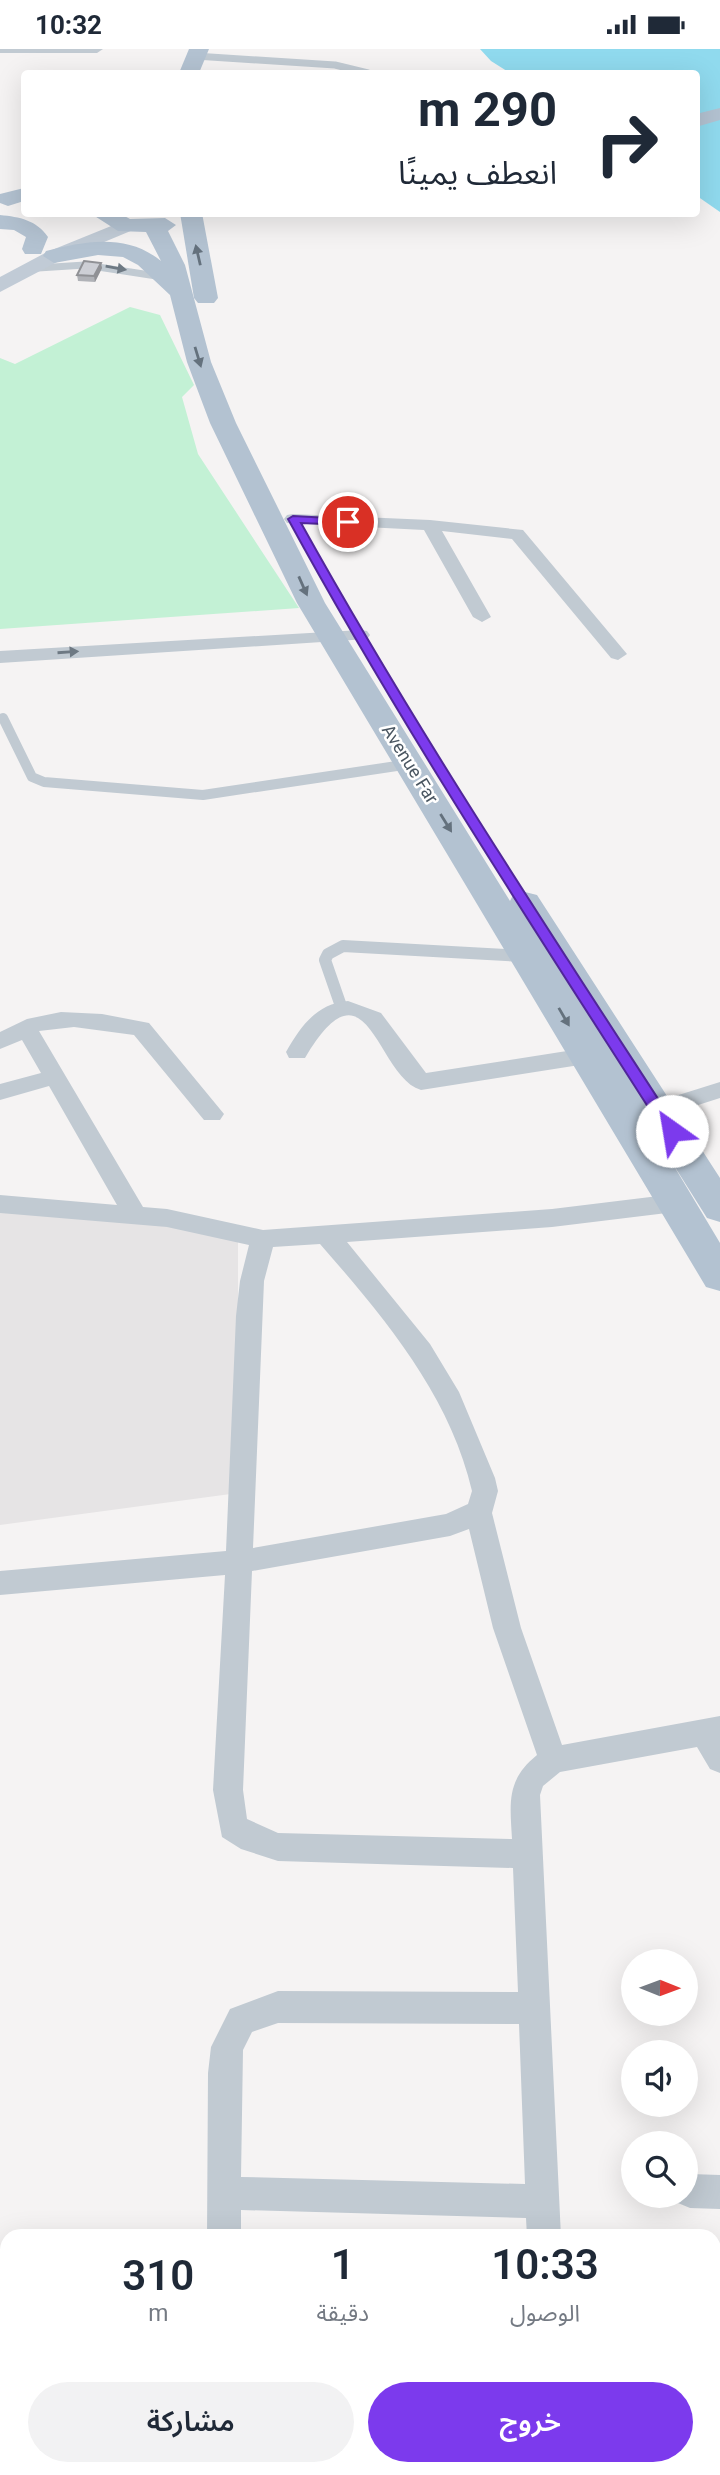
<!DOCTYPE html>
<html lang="ar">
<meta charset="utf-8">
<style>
:root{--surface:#fff;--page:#f2f2f3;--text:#1f2937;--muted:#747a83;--accent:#7c3aed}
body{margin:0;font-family:Roboto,"Noto Sans Arabic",sans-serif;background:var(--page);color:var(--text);direction:rtl;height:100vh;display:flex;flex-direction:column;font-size:26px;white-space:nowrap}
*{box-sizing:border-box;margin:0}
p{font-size:23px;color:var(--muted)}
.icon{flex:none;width:38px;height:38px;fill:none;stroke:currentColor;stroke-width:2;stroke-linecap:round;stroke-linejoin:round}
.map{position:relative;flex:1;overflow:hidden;direction:ltr}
.drawer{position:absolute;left:0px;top:2180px;width:721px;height:247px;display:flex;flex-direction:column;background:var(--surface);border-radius:21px 21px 0 0;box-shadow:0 7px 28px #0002;direction:rtl}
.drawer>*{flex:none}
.banner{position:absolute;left:21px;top:21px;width:679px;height:147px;border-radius:7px;box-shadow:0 7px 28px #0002;direction:rtl;background:#fff;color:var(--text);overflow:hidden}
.needle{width:46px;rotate:91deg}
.fabs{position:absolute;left:621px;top:1900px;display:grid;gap:14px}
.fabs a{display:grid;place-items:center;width:77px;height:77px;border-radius:50%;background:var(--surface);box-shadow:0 7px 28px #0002;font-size:35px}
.pin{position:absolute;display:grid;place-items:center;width:60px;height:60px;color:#fff;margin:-30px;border:4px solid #fff;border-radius:50%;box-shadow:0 2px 7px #0007}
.me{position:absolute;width:77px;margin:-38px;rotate:328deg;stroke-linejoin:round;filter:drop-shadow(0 0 5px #0008)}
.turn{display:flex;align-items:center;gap:24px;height:147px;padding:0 28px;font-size:32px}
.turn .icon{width:91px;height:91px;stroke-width:2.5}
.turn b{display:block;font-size:49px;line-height:60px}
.eta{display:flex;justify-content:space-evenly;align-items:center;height:119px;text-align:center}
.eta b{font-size:42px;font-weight:600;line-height:49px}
.primary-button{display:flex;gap:14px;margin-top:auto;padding:14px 28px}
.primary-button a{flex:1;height:80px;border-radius:42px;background:var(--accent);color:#fff;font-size:28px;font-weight:600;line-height:80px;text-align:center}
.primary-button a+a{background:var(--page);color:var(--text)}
.status{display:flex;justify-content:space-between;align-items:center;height:49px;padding:0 35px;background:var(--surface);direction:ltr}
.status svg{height:19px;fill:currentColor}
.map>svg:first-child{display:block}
.education{fill:#e6e4e5}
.green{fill:#c3f1d5}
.water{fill:#90daee}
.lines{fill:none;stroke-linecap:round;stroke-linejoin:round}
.service-far2{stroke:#c1cad2;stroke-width:7}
.service-far1{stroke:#c1cad2;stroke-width:10}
.service{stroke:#c1cad2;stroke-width:12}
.minor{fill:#c1cad2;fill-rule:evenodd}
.secondary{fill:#c1cbd6;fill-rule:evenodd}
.primary{fill:#b3c2d1;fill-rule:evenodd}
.wall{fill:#b0b2b7}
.shaded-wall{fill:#909195}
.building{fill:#cdcfd5;stroke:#909195;stroke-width:2}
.oneway{fill:#64717d}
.oneway2{fill:#6e7983}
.route{fill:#7c3aed;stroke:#51269a;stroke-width:2}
.labels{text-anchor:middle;stroke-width:5;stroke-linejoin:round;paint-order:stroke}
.far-street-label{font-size:18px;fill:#4a5661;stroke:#fff}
</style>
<div class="status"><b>10:32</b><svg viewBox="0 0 49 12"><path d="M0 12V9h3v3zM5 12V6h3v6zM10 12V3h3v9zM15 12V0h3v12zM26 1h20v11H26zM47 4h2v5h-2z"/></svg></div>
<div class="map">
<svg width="720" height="2426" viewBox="0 0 720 2426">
<rect width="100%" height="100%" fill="#f5f3f3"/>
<path class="education" d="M0 1160 238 1185V1444L0 1476Z"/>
<path class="green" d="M130 258 160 266 194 336 182 348 198 405 299 559 0 580V309L15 315Z"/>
<path class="water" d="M480 0H720V163L697 147 696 24H510L491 12Z"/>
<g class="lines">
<g class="service-far2">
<path d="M195 7 335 16 368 24"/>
<path d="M280 164H313"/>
<path d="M38 219 85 216 163 228"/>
</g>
<path class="service-far1" d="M3 669 32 728 44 733 203 746 410 715"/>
<path class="service" d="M342 960 325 911 328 905 343 897 524 907"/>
<g class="minor">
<path d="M0 0H103L97 4H0Z"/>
<path d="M293 465 430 471 523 481 627 605 618 611 611 609 512 490 442 482 491 568 482 573 473 568 424 481 287 474 284 470 287 466Z"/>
<path d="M361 581 367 582 370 586 367 590 0 614V602Z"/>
<path d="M348 952 381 964 426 1024 586 999 594 1001 597 1007 594 1013 586 1015 421 1041C376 1028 368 902 305 1009H289L286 1003C301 977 316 955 348 952Z"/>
<path d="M61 963 102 965 149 974 224 1065 220 1071H204L134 986 74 978 39 982 143 1158 167 1160 263 1181 552 1160 675 1145 683 1148 687 1154 683 1160 675 1163 552 1178 347 1193 430 1295 459 1343 495 1429 498 1442 492 1464 521 1579 562 1696 720 1667V1724L710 1720 697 1698 560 1723 543 1737 540 1746 561 2188H527L526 2169 241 2161V2188H207L208 2024 211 1998 230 1960 278 1942 518 1943 513 1819 278 1812 241 1800 222 1788 213 1741 225 1526 0 1546V1522L226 1502 236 1267 240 1232 249 1196 167 1178 0 1164V1146L117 1156 49 1037 0 1051V1035L41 1024 22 991 0 1000V983L27 970ZM320 1195C383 1267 450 1346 472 1442L468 1455 446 1465 253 1499 264 1232 273 1198ZM469 1480 493 1579 537 1706C506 1731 510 1754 512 1790L278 1784 247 1770 243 1741 252 1522 450 1487ZM278 1974 519 1975 525 2135 241 2128 243 2001 252 1983Z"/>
<path d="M720 1033V1049L642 1074 634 1072 630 1066 634 1060Z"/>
<path d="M690 2125 720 2126V2160L690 2159 678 2154 675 2147H686V2127Z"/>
<rect x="200" y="2420" width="36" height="6"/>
<rect x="533" y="2420" width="36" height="6"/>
</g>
<path class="secondary" d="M126 171 136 177 133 181 61 211 0 243V228L47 203Z"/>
<g class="primary">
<path d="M189 0H209L199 24H179Z"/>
<path d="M720 59V71L696 78V65Z"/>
<path d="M24 139V152L8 157 0 154V145Z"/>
<path d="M90 164H119L130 170 165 169 176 176 168 182 185 216 211 313 236 374 325 554 510 852 513 846 525 843 537 846 720 1129V1173L707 1169 668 1107 720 1194V1242L706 1238 297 554 210 374 187 313 170 246 138 216 123 208 98 206 54 214 43 207 46 202C85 192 127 184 161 212L146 183 118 182Z"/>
<path d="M180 164H202L218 249 214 254H198L194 249Z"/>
<path d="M0 166C20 168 36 171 48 188L41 205H25L22 200 26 188 14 181 0 180Z"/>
</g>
</g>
<path class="wall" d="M102 219 95 233 78 232 77 226Z"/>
<path class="shaded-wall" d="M101 214 102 219 95 233 94 227Z"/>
<path class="building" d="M84 212 101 214 94 227 77 226Z"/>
<defs><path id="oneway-solid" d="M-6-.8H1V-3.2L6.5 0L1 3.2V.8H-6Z" transform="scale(1.75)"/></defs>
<g class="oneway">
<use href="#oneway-solid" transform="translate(198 206) rotate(-103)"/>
<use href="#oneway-solid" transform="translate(198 308) rotate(73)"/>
<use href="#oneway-solid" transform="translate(303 537) rotate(66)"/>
<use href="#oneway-solid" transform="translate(446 774) rotate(58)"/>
<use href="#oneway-solid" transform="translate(564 968) rotate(60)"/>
</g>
<g class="oneway2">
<use href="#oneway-solid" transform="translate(116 219) rotate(10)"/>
<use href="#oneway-solid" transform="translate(68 603) rotate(-4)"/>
</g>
<path class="route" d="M293 467 348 470 353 473 348 476 301 474C416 681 548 880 677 1079V1086H666C537 884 403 681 288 470Z"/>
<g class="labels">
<g class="far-street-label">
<text transform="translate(410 715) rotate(58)" y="6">Avenue Far</text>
</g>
</g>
</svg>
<div class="fabs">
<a><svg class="needle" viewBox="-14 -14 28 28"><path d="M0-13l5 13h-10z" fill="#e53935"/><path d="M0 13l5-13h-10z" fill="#747a83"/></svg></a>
<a><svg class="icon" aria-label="sound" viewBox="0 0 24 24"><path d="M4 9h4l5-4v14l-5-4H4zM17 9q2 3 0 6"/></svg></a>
<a><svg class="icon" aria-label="search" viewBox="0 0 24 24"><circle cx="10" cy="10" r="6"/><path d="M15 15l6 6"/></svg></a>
</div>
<div class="pin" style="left:348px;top:473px;background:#d93025"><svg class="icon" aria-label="arrive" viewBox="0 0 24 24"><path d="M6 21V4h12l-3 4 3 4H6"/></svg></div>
<svg class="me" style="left:672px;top:1082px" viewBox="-20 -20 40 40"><circle r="19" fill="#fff"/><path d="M0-13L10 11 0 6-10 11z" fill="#7c3aed"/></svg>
<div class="banner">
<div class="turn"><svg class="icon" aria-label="right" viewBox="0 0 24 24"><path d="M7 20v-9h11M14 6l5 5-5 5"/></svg><div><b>290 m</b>انعطف يمينًا</div></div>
</div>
<section class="drawer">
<div class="eta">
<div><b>10:33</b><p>الوصول</p></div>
<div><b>1</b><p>دقيقة</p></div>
<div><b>310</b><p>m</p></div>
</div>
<div class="primary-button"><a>خروج</a><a>مشاركة</a></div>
</section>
</div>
